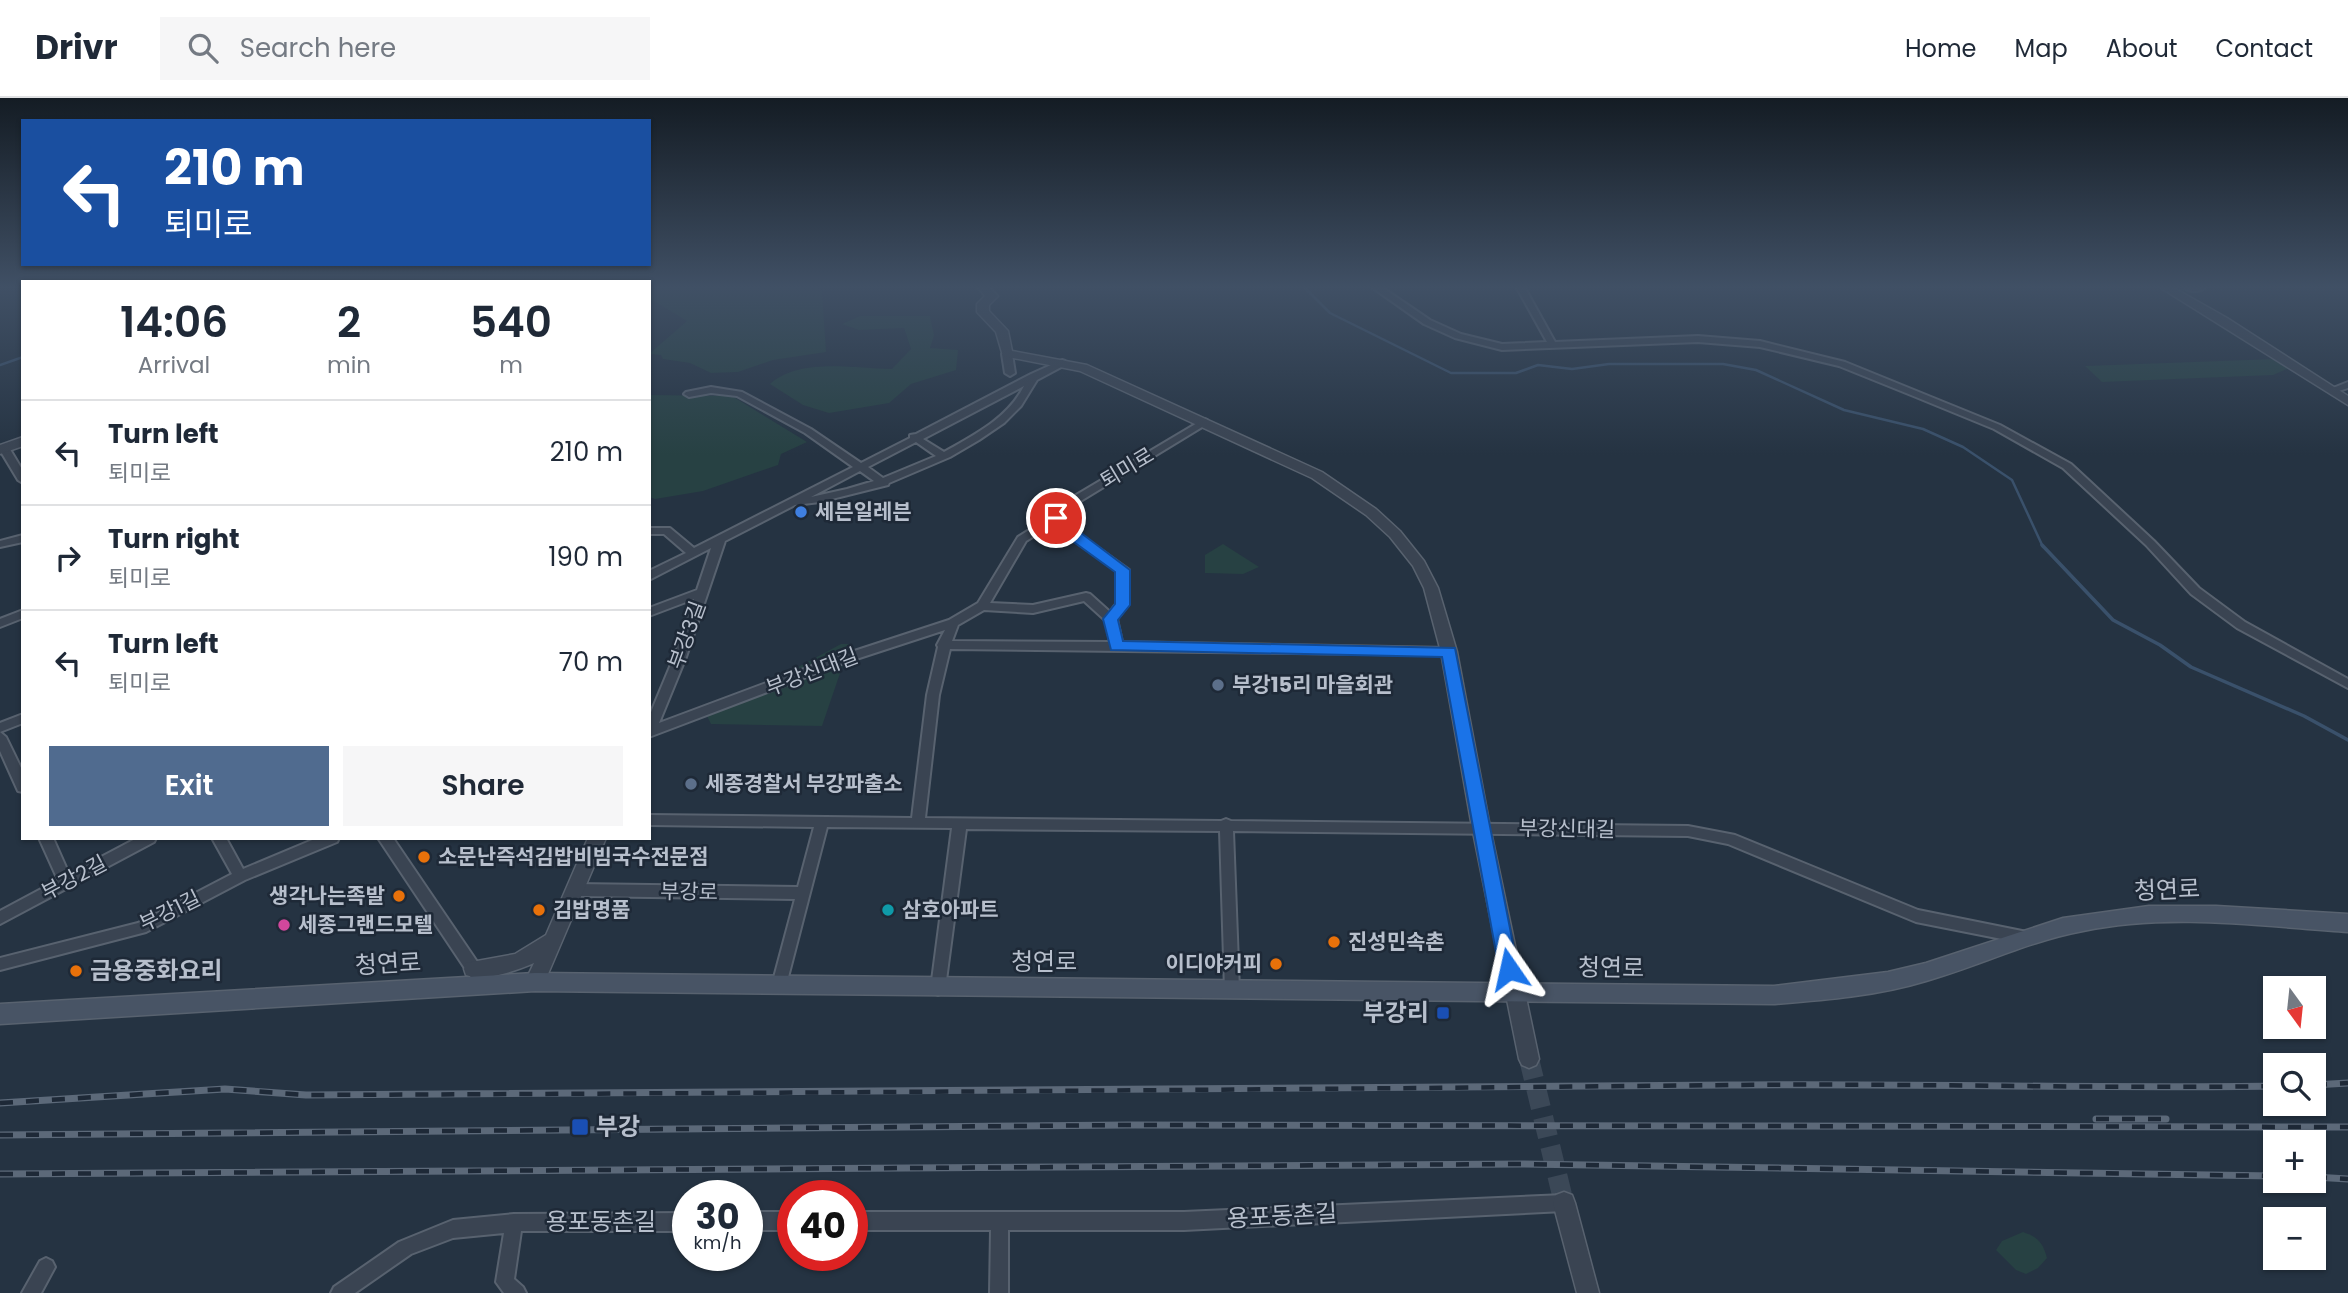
<!DOCTYPE html>
<meta charset="utf-8">
<style>
:root{--surface:#fff;--page:#f6f6f7;--text:#1f2937;--muted:#747a83;--line:#e0e1e3;--accent:#506b8f}
body{margin:0;font-family:Poppins,"Noto Sans KR",sans-serif;background:var(--page);color:var(--text);height:100vh;display:flex;flex-direction:column;font-size:26px;white-space:nowrap}
*{box-sizing:border-box;margin:0}
p{font-size:23px;color:var(--muted)}
.icon{flex:none;width:38px;height:38px;fill:none;stroke:currentColor;stroke-width:2;stroke-linecap:round;stroke-linejoin:round}
.map{position:relative;flex:1;overflow:hidden}
.panel{position:absolute;left:21px;top:182px;width:630px;height:560px;display:flex;flex-direction:column;background:var(--surface);border-radius:0px;box-shadow:0 2px 5px #0004}
.panel>*{flex:none}
.banner{position:absolute;left:21px;top:21px;width:630px;height:147px;border-radius:0px;box-shadow:0 2px 5px #0004;background:#1a4fa0;color:#fff;overflow:hidden}
.needle{width:46px;rotate:165deg}
.buttons{position:absolute;left:2263px;top:878px;display:grid;gap:14px}
.buttons a{display:grid;place-items:center;width:63px;height:63px;border-radius:0px;background:var(--surface);box-shadow:0 2px 5px #0004;font-size:35px}
.speed{position:absolute;left:672px;top:1082px;display:flex;gap:14px;font-size:35px;font-weight:700;text-align:center}
.speed>*{display:grid;place-content:center;width:91px;height:91px;border-radius:50%;background:var(--surface);box-shadow:0 2px 5px #0004;line-height:1}
.speed small{font-size:18px;font-weight:400}
.speed .limit{border:10px solid #d22;background:#fff;color:#111}
.pin{position:absolute;display:grid;place-items:center;width:60px;height:60px;color:#fff;margin:-30px;border:4px solid #fff;border-radius:50%;box-shadow:0 2px 7px #0007}
.me{position:absolute;width:77px;margin:-38px;rotate:349deg;stroke-linejoin:round;filter:drop-shadow(0 0 5px #0008)}
.turn{display:flex;align-items:center;gap:24px;height:147px;padding:0 28px;font-size:32px}
.turn .icon{width:91px;height:91px;stroke-width:2.5}
.turn b{display:block;font-size:49px;line-height:60px}
.eta{display:flex;justify-content:space-evenly;align-items:center;height:119px;text-align:center}
.eta b{font-size:42px;font-weight:600;line-height:49px}
.cta{display:flex;gap:14px;margin-top:auto;padding:14px 28px}
.cta a{flex:1;height:80px;border-radius:0px;background:var(--accent);color:#fff;font-size:28px;font-weight:600;line-height:80px;text-align:center}
.cta a+a{background:var(--page);color:var(--text)}
ul{padding:0;list-style:none}
li{display:flex;align-items:center;gap:21px;height:105px;padding:0 28px;border-top:2px solid var(--line)}
li div{flex:1}
li b{display:block;font-size:26px}
li em{font-style:normal}
header{display:flex;align-items:center;gap:42px;box-sizing:border-box;height:98px;padding:0 35px;background:var(--surface);border-bottom:2px solid var(--line)}
header strong{font-size:33px}
nav{display:flex;gap:38px;margin-inline-start:auto;font-size:24px}
.search{width:490px;height:63px;background:var(--page);display:flex;align-items:center;gap:18px;box-sizing:border-box;padding:0 24px;border-radius:0px;color:var(--muted);font-size:26px}
.map>svg:first-child{display:block}
.green{fill:#274143}
.lines{fill:none;stroke-linecap:round;stroke-linejoin:round}
.stream-far1{stroke:#3a516b;stroke-width:2.5}
.stream{stroke:#3a516b;stroke-width:3.5}
.tertiary-tunnel{stroke:#3b4857;stroke-width:20;stroke-dasharray:20 10;stroke-linecap:butt}
.minor-casing{stroke:#58626f;stroke-width:4}
.tertiary-casing{stroke:#58626f;stroke-width:3}
.secondary-casing{stroke:#58626f;stroke-width:3}
.minor{fill:#3a4452;fill-rule:evenodd}
.tertiary{fill:#3a4452;fill-rule:evenodd}
.secondary{fill:#485465;fill-rule:evenodd}
.rail-casing{stroke:#5c6979;stroke-width:7}
.rail{stroke:#1e2937;stroke-width:4.5;stroke-dasharray:13;stroke-linecap:butt}
.route{fill:#1a73e8;stroke:#114b97;stroke-width:2}
.shop-dot{fill:#3f7fe0;stroke:#1e2937;stroke-width:2.5}
.service-dot{fill:#5c6f8a;stroke:#1e2937;stroke-width:2.5}
.food-dot{fill:#e8710a;stroke:#1e2937;stroke-width:2.5}
.culture-dot{fill:#0f9aa8;stroke:#1e2937;stroke-width:2.5}
.hotel-dot{fill:#d1479c;stroke:#1e2937;stroke-width:2.5}
.transit-dot{fill:#1a4fb4;stroke:#1e2937;stroke-width:2.5}
.labels{text-anchor:middle;stroke-width:5;stroke-linejoin:round;paint-order:stroke}
.street-label{font-size:21px;fill:#b7bfcc;stroke:#1e2937}
.poi-label{font-size:21px;font-weight:bold;fill:#b7bfcc;stroke:#1e2937;text-anchor:start}
.near-street-label{font-size:24px;fill:#b7bfcc;stroke:#1e2937}
.near-poi-label{font-size:24px;font-weight:bold;fill:#b7bfcc;stroke:#1e2937;text-anchor:start}
</style>
<header>
<strong>Drivr</strong>
<div class="search"><svg class="icon" aria-label="search" viewBox="0 0 24 24"><circle cx="10" cy="10" r="6"/><path d="M15 15l6 6"/></svg>Search here</div>
<nav><a>Home</a><a>Map</a><a>About</a><a>Contact</a></nav>
</header>
<div class="map">
<svg width="2348" height="1195" viewBox="0 0 2348 1195">
<rect width="100%" height="100%" fill="#253342"/>
<g class="green">
<path d="M649 190H818L822 192 826 254 773 262 738 274 711 275 690 265 663 261 661 257 649 256 687 223 649 200Z"/>
<path d="M860 218H930L934 237 930 250 958 252 956 272 911 286 889 305 829 315 803 307 770 286C801 259 854 271 892 271L911 251 904 230 859 232 842 226Z"/>
<path d="M2275 261 2289 270 2273 277 2102 284 2085 268Z"/>
<path d="M649 297 732 298 807 344 781 356 778 367 703 393 655 401 649 399Z"/>
<path d="M1223 446 1259 469 1243 476 1205 475V457Z"/>
<path d="M841 546H850L822 628 711 626 707 618Z"/>
<path d="M2023 1134C2038 1139 2043 1145 2047 1160L2038 1170 2026 1176 2016 1172 1996 1152 2002 1143Z"/>
</g>
<g class="lines">
<g class="stream-far1">
<path d="M1305 190 1330 215 1451 275H1516L1538 267 1572 271 1609 266H1723L1756 272 1844 312 1923 331 1963 349 2012 382 2043 449"/>
<path d="M0 267 23 259"/>
</g>
<path class="stream" d="M2042 447 2113 522 2160 547 2191 569 2304 618 2348 642"/>
<path class="tertiary-tunnel" d="M1529 961 1564 1105"/>
<defs>
<g id="minor">
<path d="M1373 190H1383L1430 222 1461 236 1502 246 1547 244 1517 190H1525L1555 244 1698 238 1760 243 1845 264 2000 327 2071 366 2154 443 2199 490 2245 524 2348 581V590L2237 530 2191 496 2146 447 2063 370 1994 331 1911 297 1839 268 1760 249 1698 244 1502 252 1455 240 1424 226Z"/>
<path d="M2185 190H2204C2200 194 2189 194 2185 190Z"/>
<path d="M1007 253 1012 256 1015 275 1010 278 1005 275 1002 256Z"/>
<path d="M1062 262 1065 263V267L1037 282 1021 308 1004 325 979 342 950 359 889 385 888 387 820 404 795 407 725 443 686 559 659 625 833 560 949 522 978 505 1018 439 1050 419 1051 412 1204 321 1207 322V326L1061 415V419L1069 429 1129 472 1128 507 1117 521 1122 544 1449 550 1455 554 1453 557 950 551 939 597 925 720 1221 723 1226 721 1231 723 1688 728 1735 737 1918 812 2027 834 2032 836 2034 840 2032 844 2027 846 1916 824 1728 746 1688 738 1233 733 1239 892 1237 897 1232 899 1227 897 1225 892 1220 733 966 731 945 890 943 895 938 897 933 895 931 890 952 730 827 729 786 887 784 892 779 894 774 892 772 887 795 801 575 798 570 796 568 792 570 788 575 786 798 789 814 729 649 727V717L912 720 927 597 938 549 937 547 945 532 841 566 649 639V619L674 559 694 501 649 518V510L697 492 711 450 649 482V473L686 455 664 436H649V430H670L694 450 853 369 805 335 737 298 711 295 689 299 684 296 686 294 711 289 742 294 811 331 861 365 910 340V337L916 336 1031 276ZM1024 288C1008 320 974 337 944 354L923 341ZM916 344 936 358 883 380 868 369ZM860 373 874 383 847 391 811 399ZM1055 425 1061 433 1117 473 1116 506 1110 514 1090 496 1086 495 1033 507 990 505 1026 443ZM1084 503 1106 523 1110 544 952 543 958 527 984 512 1033 515Z"/>
<path d="M2348 284V290L2333 295 2328 292Z"/>
<path d="M4 347 8 348 23 373V385L18 382 0 352V348Z"/>
<path d="M23 437V444L0 449V443Z"/>
<path d="M23 512V520L0 529V521Z"/>
<path d="M23 616V625L0 634 6 639 23 674V694L18 693 0 653V625Z"/>
<path d="M39 740H53L69 776 137 740H156L154 744 0 826V813L58 782Z"/>
<path d="M212 740H226L243 771 317 740H339L337 744 245 782 146 834 0 872V860L138 825 232 776Z"/>
<path d="M378 740H393L482 871 484 876 482 881 477 882 472 881Z"/>
<path d="M1564 1097 1570 1099 1572 1105 1570 1111 1564 1113 1184 1132H1008V1195H990L991 1132H852V1114H1184Z"/>
<rect x="747" y="1114" width="46" height="18"/>
<path d="M688 1115V1133H521L514 1181 523 1189 526 1195H504L496 1184 504 1135 453 1140 411 1156 355 1195H331L334 1189 399 1144 453 1122 514 1116Z"/>
<path d="M46 1160 52 1163 55 1169 41 1195H22L40 1163Z"/>
</g>
<g id="tertiary">
<path d="M978 190H990L998 198 989 207V213L1008 233 1012 253 1087 267 1322 374 1376 411 1400 433 1424 463 1438 490 1457 554 1490 729 1539 961 1536 967 1529 970 1522 967 1519 961 1472 729 1441 554 1424 490 1413 468 1390 439 1366 417 1312 380 1080 273 1003 258 996 234 977 214V206L985 198Z"/>
<path d="M2161 190H2174L2227 220 2348 298V307Z"/>
<path d="M23 339V348L0 356V347Z"/>
<path d="M588 740H606L542 890 535 892 528 890 525 884 534 865C515 873 486 884 466 877L464 871 466 865 515 856 546 837Z"/>
<path d="M1564 1094 1572 1097 1575 1105 1599 1195H1577L1553 1105 1556 1097Z"/>
</g>
<path id="secondary" d="M2149 808H2216L2348 816V834C2260 828 2170 815 2083 833 2029 843 1979 868 1926 883 1877 898 1825 902 1774 906L535 893 0 926V906L535 875 1774 888 1888 874 1926 865 2063 820Z"/>
</defs>
<use href="#minor" class="minor-casing"/>
<use href="#tertiary" class="tertiary-casing"/>
<use href="#secondary" class="secondary-casing"/>
<use href="#minor" class="minor"/>
<use href="#tertiary" class="tertiary"/>
<use href="#secondary" class="secondary"/>
<defs>
<g id="rail">
<path d="M2314 987 2348 985"/>
<path d="M0 1005 225 991 306 997C781 995 1256 992 1731 987 1912 985 2094 991 2275 988"/>
<path d="M2096 1021H2166"/>
<path d="M0 1037 1128 1027 2348 1029"/>
<path d="M0 1076 1522 1066 2275 1078"/>
<path d="M2314 1079 2348 1081"/>
</g>
</defs>
<use href="#rail" class="rail-casing"/>
<use href="#rail" class="rail"/>
</g>
<linearGradient id="sky" x2="0" y2="1"><stop stop-color="#141c24"/><stop offset="0.53" stop-color="#405065"/><stop offset="1" stop-color="#405065" stop-opacity="0"/></linearGradient>
<rect width="2348" height="357" fill="url(#sky)"/>
<path class="route" d="M1056 416 1130 472V507L1118 522 1123 543 1455 550 1518 871 1515 877H1502L1499 871 1442 559 1111 552 1103 521 1115 506V474L1060 434 1049 420Z"/>
<circle class="shop-dot" cx="801" cy="414" r="7"/>
<g class="service-dot">
<circle cx="1218" cy="587" r="7"/>
<circle cx="691" cy="686" r="7"/>
</g>
<g class="food-dot">
<circle cx="424" cy="759" r="7"/>
<circle cx="399" cy="798" r="7"/>
<circle cx="539" cy="812" r="7"/>
<circle cx="1334" cy="844" r="7"/>
<circle cx="1276" cy="866" r="7"/>
<circle cx="76" cy="873" r="7"/>
</g>
<circle class="culture-dot" cx="888" cy="812" r="7"/>
<circle class="hotel-dot" cx="284" cy="827" r="7"/>
<g class="transit-dot">
<rect x="1436" y="908" width="14" height="14" rx="3.5"/>
<rect x="571" y="1020" width="18" height="18" rx="3.5"/>
</g>
<g class="labels">
<g class="street-label">
<text transform="translate(1127 370) rotate(-31)" y="7">퇴미로</text>
<text transform="translate(687 537) rotate(-70)" y="7">부강3길</text>
<text transform="translate(812 574) rotate(-21)" y="7">부강신대길</text>
<text transform="translate(1567 731) rotate(1)" y="7">부강신대길</text>
<text transform="translate(74 780) rotate(-28)" y="7">부강2길</text>
<text transform="translate(689 794) rotate(1)" y="7">부강로</text>
<text transform="translate(170 813) rotate(-26)" y="7">부강1길</text>
</g>
<g class="poi-label">
<text x="815" y="421">세븐일레븐</text>
<text x="1232" y="594">부강15리 마을회관</text>
<text x="705" y="693">세종경찰서 부강파출소</text>
<text x="438" y="766">소문난즉석김밥비빔국수전문점</text>
<text x="385" y="805" text-anchor="end">생각나는족발</text>
<text x="553" y="819">김밥명품</text>
<text x="902" y="819">삼호아파트</text>
<text x="298" y="834">세종그랜드모텔</text>
<text x="1348" y="851">진성민속촌</text>
<text x="1262" y="873" text-anchor="end">이디야커피</text>
</g>
<g class="near-street-label">
<text transform="translate(2167 792) rotate(-2)" y="8">청연로</text>
<text x="1044" y="872">청연로</text>
<text transform="translate(388 866) rotate(-3)" y="8">청연로</text>
<text transform="translate(1611 870) rotate(1)" y="8">청연로</text>
<text transform="translate(1282 1118) rotate(-3)" y="8">용포동촌길</text>
<text x="601" y="1132">용포동촌길</text>
</g>
<g class="near-poi-label">
<text x="90" y="881">금용중화요리</text>
<text x="1429" y="923" text-anchor="end">부강리</text>
<text x="596" y="1037">부강</text>
</g>
</g>
</svg>
<div class="buttons">
<a><svg class="needle" viewBox="-14 -14 28 28"><path d="M0-13l5 13h-10z" fill="#e53935"/><path d="M0 13l5-13h-10z" fill="#747a83"/></svg></a>
<a><svg class="icon" aria-label="search" viewBox="0 0 24 24"><circle cx="10" cy="10" r="6"/><path d="M15 15l6 6"/></svg></a>
<a>+</a>
<a>−</a>
</div>
<div class="speed"><div>30<small>km/h</small></div><div class="limit">40</div></div>
<div class="pin" style="left:1056px;top:420px;background:#d93025"><svg class="icon" aria-label="arrive" viewBox="0 0 24 24"><path d="M6 21V4h12l-3 4 3 4H6"/></svg></div>
<svg class="me" style="left:1509px;top:871px" viewBox="-20 -20 40 40"><path d="M0-17L14 15 0 8-14 15z" fill="#1a73e8" stroke="#fff" stroke-width="4"/></svg>
<div class="banner">
<div class="turn"><svg class="icon" aria-label="left" viewBox="0 0 24 24"><path d="M17 20v-9H6M10 6l-5 5 5 5"/></svg><div><b>210 m</b>퇴미로</div></div>
</div>
<section class="panel">
<div class="eta">
<div><b>14:06</b><p>Arrival</p></div>
<div><b>2</b><p>min</p></div>
<div><b>540</b><p>m</p></div>
</div>
<ul>
<li><svg class="icon" aria-label="left" viewBox="0 0 24 24"><path d="M17 20v-9H6M10 6l-5 5 5 5"/></svg><div><b>Turn left</b><p>퇴미로</p></div><em>210 m</em></li>
<li><svg class="icon" aria-label="right" viewBox="0 0 24 24"><path d="M7 20v-9h11M14 6l5 5-5 5"/></svg><div><b>Turn right</b><p>퇴미로</p></div><em>190 m</em></li>
<li><svg class="icon" aria-label="left" viewBox="0 0 24 24"><path d="M17 20v-9H6M10 6l-5 5 5 5"/></svg><div><b>Turn left</b><p>퇴미로</p></div><em>70 m</em></li>
</ul>
<div class="cta"><a>Exit</a><a>Share</a></div>
</section>
</div>
